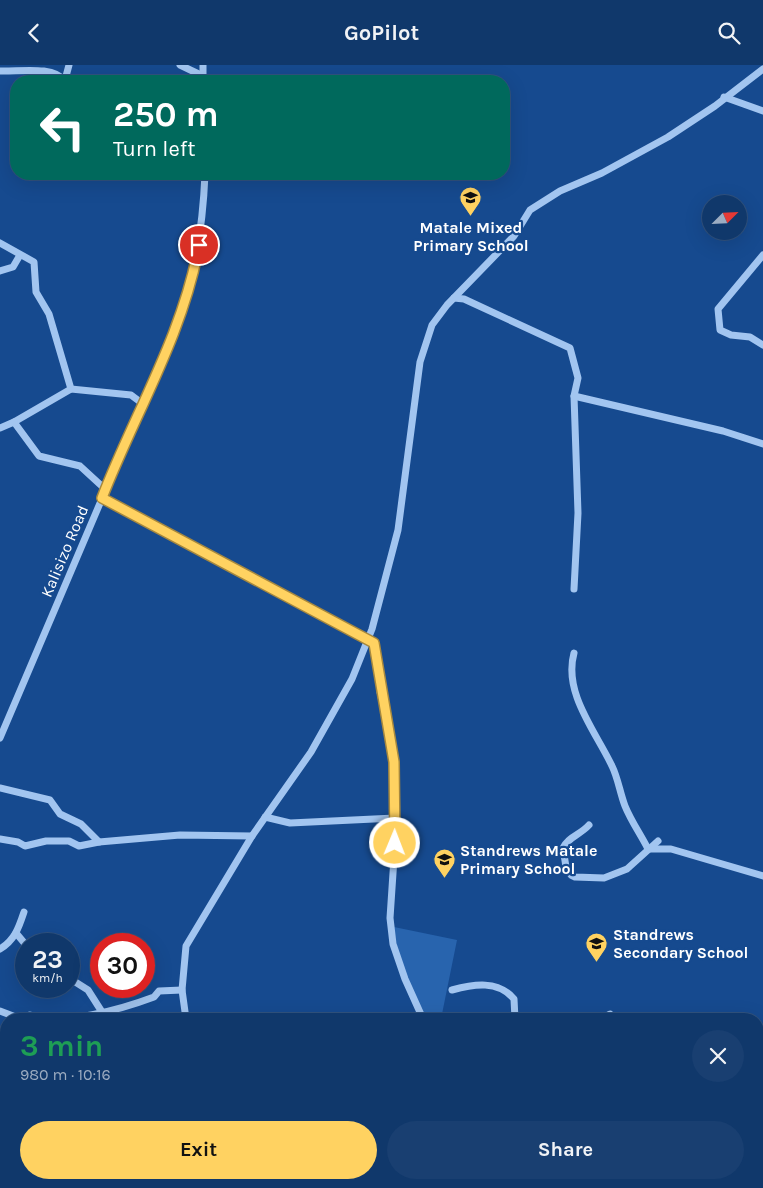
<!DOCTYPE html>
<meta charset="utf-8">
<style>
:root{--surface:#10386b;--page:#193f71;--text:#f1f3f6;--muted:#9cacc1;--line:#30527e;--accent:#ffd261}
body{margin:0;font-family:Karla,sans-serif;background:var(--page);color:var(--text);height:100vh;display:flex;flex-direction:column;font-size:19px;white-space:nowrap}
*{box-sizing:border-box;margin:0}
p{font-size:16px;color:var(--muted)}
.icon{flex:none;width:28px;height:28px;fill:none;stroke:currentColor;stroke-width:2;stroke-linecap:round;stroke-linejoin:round}
.map{position:relative;flex:1;overflow:hidden}
.side{position:absolute;left:0px;top:948px;width:764px;height:176px;display:flex;flex-direction:column;background:var(--surface);border-radius:20px 20px 0 0;box-shadow:0 5px 20px #0002,0 0 0 1px var(--line)}
.side>*{flex:none}
.top-card{position:absolute;left:10px;top:10px;width:500px;height:105px;border-radius:20px;box-shadow:0 5px 20px #0002,0 0 0 1px var(--line);background:#00695c;color:#fff;overflow:hidden}
.needle{width:32px;rotate:66deg}
.fabs{position:absolute;left:702px;top:130px;display:grid;gap:10px}
.fabs a{display:grid;place-items:center;width:45px;height:45px;border-radius:50%;background:var(--surface);box-shadow:0 5px 20px #0002,0 0 0 1px var(--line);font-size:25px}
.speed{position:absolute;left:15px;top:868px;display:flex;gap:10px;font-size:25px;font-weight:700;text-align:center}
.speed>*{display:grid;place-content:center;width:65px;height:65px;border-radius:50%;background:var(--surface);box-shadow:0 5px 20px #0002,0 0 0 1px var(--line);line-height:1}
.speed small{font-size:12px;font-weight:400}
.speed .limit{border:8px solid #d22;background:#fff;color:#111}
.pin{position:absolute;display:grid;place-items:center;width:42px;height:42px;color:#fff;margin:-21px;border:2px solid #fff;border-radius:50%;box-shadow:0 1px 5px #0007}
.me{position:absolute;width:55px;margin:-28px;rotate:1deg;stroke-linejoin:round;filter:drop-shadow(0 0 4px #0008)}
.turn{display:flex;align-items:center;gap:18px;height:105px;padding:0 20px;font-size:22px}
.turn .icon{width:65px;height:65px;stroke-width:2.5}
.turn b{display:block;font-size:35px;line-height:42px}
.round{display:grid;place-items:center;flex:none;width:52px;height:52px;border-radius:26px;background:var(--page)}
.headline{display:flex;align-items:center;justify-content:space-between;height:85px;padding:0 20px}
h1{font-size:30px;font-weight:700;line-height:38px;color:#1e9e55}
.primary-button{display:flex;gap:10px;margin-top:auto;padding:10px 20px}
.primary-button a{flex:1;height:58px;border-radius:30px;background:var(--accent);color:#111;font-size:20px;font-weight:700;line-height:58px;text-align:center}
.primary-button a+a{background:var(--page);color:var(--text)}
header{display:flex;justify-content:space-between;align-items:center;height:65px;padding:0 20px;background:var(--surface);font-size:22px;font-weight:700}
.map>svg:first-child{display:block}
.green{fill:#2864ae}
.lines{fill:none;stroke-linecap:round;stroke-linejoin:round}
.minor{stroke:#a2c5f0;stroke-width:7}
.route-casing{stroke:#a6883f;stroke-width:12}
.route{stroke:#ffd261;stroke-width:9}
.labels{text-anchor:middle;stroke-width:4.5;stroke-linejoin:round;paint-order:stroke}
.poi-label{font-size:16px;font-weight:bold;fill:#fff;stroke:#164a8f;text-anchor:start}
.street-label{font-size:16px;fill:#fff;stroke:#164a8f}
</style>
<header><svg class="icon" aria-label="back" viewBox="0 0 24 24"><path d="M15 5l-7 7 7 7"/></svg>GoPilot<svg class="icon" aria-label="search" viewBox="0 0 24 24"><circle cx="10" cy="10" r="6"/><path d="M15 15l6 6"/></svg></header>
<div class="map">
<svg width="763" height="1123" viewBox="0 0 763 1123">
<rect width="100%" height="100%" fill="#164a8f"/>
<path class="green" d="M394 862 457 875 441 954H424C413 924 396 894 394 862Z"/>
<g class="lines">
<g class="minor">
<path d="M180 0 203 11"/>
<path d="M203 0V16"/>
<path d="M0 6C18 7 53 0 65 16"/>
<path d="M65 15 69 0"/>
<path d="M724 32 763 46"/>
<path d="M0 178 34 197 36 227 49 249 71 324 131 330 143 339"/>
<path d="M763 190 718 244 720 265 731 270 750 272 763 280"/>
<path d="M0 206 13 202 20 190"/>
<path d="M454 233 464 234 570 283 578 313 574 331 578 448 574 524"/>
<path d="M71 324 14 357 39 391 80 401 105 424"/>
<path d="M574 331 723 366 763 379"/>
<path d="M0 363 14 357"/>
<path d="M101 433 374 578 377 587 380 627 393 685 395 717V778L390 853 393 879 405 914 423 954"/>
<path d="M574 588C563 628 596 667 612 701 618 713 620 728 625 741 631 756 641 770 648 784H671L763 811"/>
<path d="M0 673 181 248C197 202 203 157 205 109"/>
<path d="M0 723 50 735 60 749 81 759 99 777 180 770 252 771"/>
<path d="M265 752 290 758 395 753"/>
<path d="M589 760C580 770 568 772 563 783L566 802 571 810 575 812 604 813 627 804 658 776"/>
<path d="M0 774 18 777 25 781 46 776H69L79 781 99 777"/>
<path d="M16 868 26 880"/>
<path d="M0 884C15 875 19 862 24 847"/>
<path d="M69 913 88 925 102 947"/>
<path d="M452 925C474 919 498 915 514 934L515 954"/>
<path d="M0 946 21 954"/>
<path d="M22 954 30 950C63 961 122 944 154 932L159 926 182 925"/>
<path d="M186 954 182 925 186 881 252 771 311 687 352 614 372 564 398 465 420 297 432 260 447 240 514 171 530 145 560 126 602 108 668 72 715 41 763 4"/>
<path d="M270 954H274"/>
<path d="M601 954 610 949 614 954"/>
<path d="M0 990 6 1010"/>
<path d="M0 1109H6"/>
<path d="M36 1118 37 1123"/>
<path d="M259 1118 261 1123"/>
<path d="M443 1118V1123"/>
<path d="M700 1118 704 1123"/>
<path d="M301 1123 308 1118"/>
<path d="M685 1123 692 1118"/>
</g>
</g>
<g class="lines">
<defs>
<path id="route" d="M199 180C183 270 134 350 102 433L374 578 394 697 395 778"/>
</defs>
<use href="#route" class="route-casing"/>
<use href="#route" class="route"/>
</g>
<defs>
<symbol id="school-pin" viewBox="-11 -11 22 30"><path d="M0 17L-7.5 6A9.5 9.5 0 1 1 7.5 6Z" fill="#ffd261" stroke="#164a8f"/><path d="M0-5L7-2L0 1L-7-2ZM-4 1L0 2.5L4 1V4Q0 6-4 4Z" fill="#111"/></symbol>
</defs>
<g fill-rule="evenodd">
<use href="#school-pin" x="458" y="120" width="25" height="34"/>
<use href="#school-pin" x="432" y="782" width="25" height="34"/>
<use href="#school-pin" x="584" y="866" width="25" height="34"/>
</g>
<g class="labels">
<g class="poi-label">
<text x="471" y="168" text-anchor="middle">Matale Mixed<tspan x="471" dy="18">Primary School</tspan></text>
<text x="460" y="791">Standrews Matale<tspan x="460" dy="18">Primary School</tspan></text>
<text x="613" y="875">Standrews<tspan x="613" dy="18">Secondary School</tspan></text>
</g>
<g class="street-label">
<text transform="translate(64 486) rotate(-67)" y="6">Kalisizo Road</text>
</g>
</g>
</svg>
<div class="fabs">
<a><svg class="needle" viewBox="-14 -14 28 28"><path d="M0-13l5 13h-10z" fill="#e53935"/><path d="M0 13l5-13h-10z" fill="#9cacc1"/></svg></a>
</div>
<div class="speed"><div>23<small>km/h</small></div><div class="limit">30</div></div>
<div class="pin" style="left:199px;top:180px;background:#d93025"><svg class="icon" aria-label="arrive" viewBox="0 0 24 24"><path d="M6 21V4h12l-3 4 3 4H6"/></svg></div>
<svg class="me" style="left:395px;top:778px" viewBox="-20 -20 40 40"><circle r="17" fill="#ffd261" stroke="#fff" stroke-width="3"/><path d="M0-11L8 9 0 5-8 9z" fill="#fff"/></svg>
<div class="top-card">
<div class="turn"><svg class="icon" aria-label="left" viewBox="0 0 24 24"><path d="M17 20v-9H6M10 6l-5 5 5 5"/></svg><div><b>250 m</b>Turn left</div></div>
</div>
<section class="side">
<div class="headline"><div><h1>3 min</h1><p>980 m · 10:16</p></div><a class="round"><svg class="icon" aria-label="close" viewBox="0 0 24 24"><path d="M6 6l12 12M18 6L6 18"/></svg></a></div>
<div class="primary-button"><a>Exit</a><a>Share</a></div>
</section>
</div>
